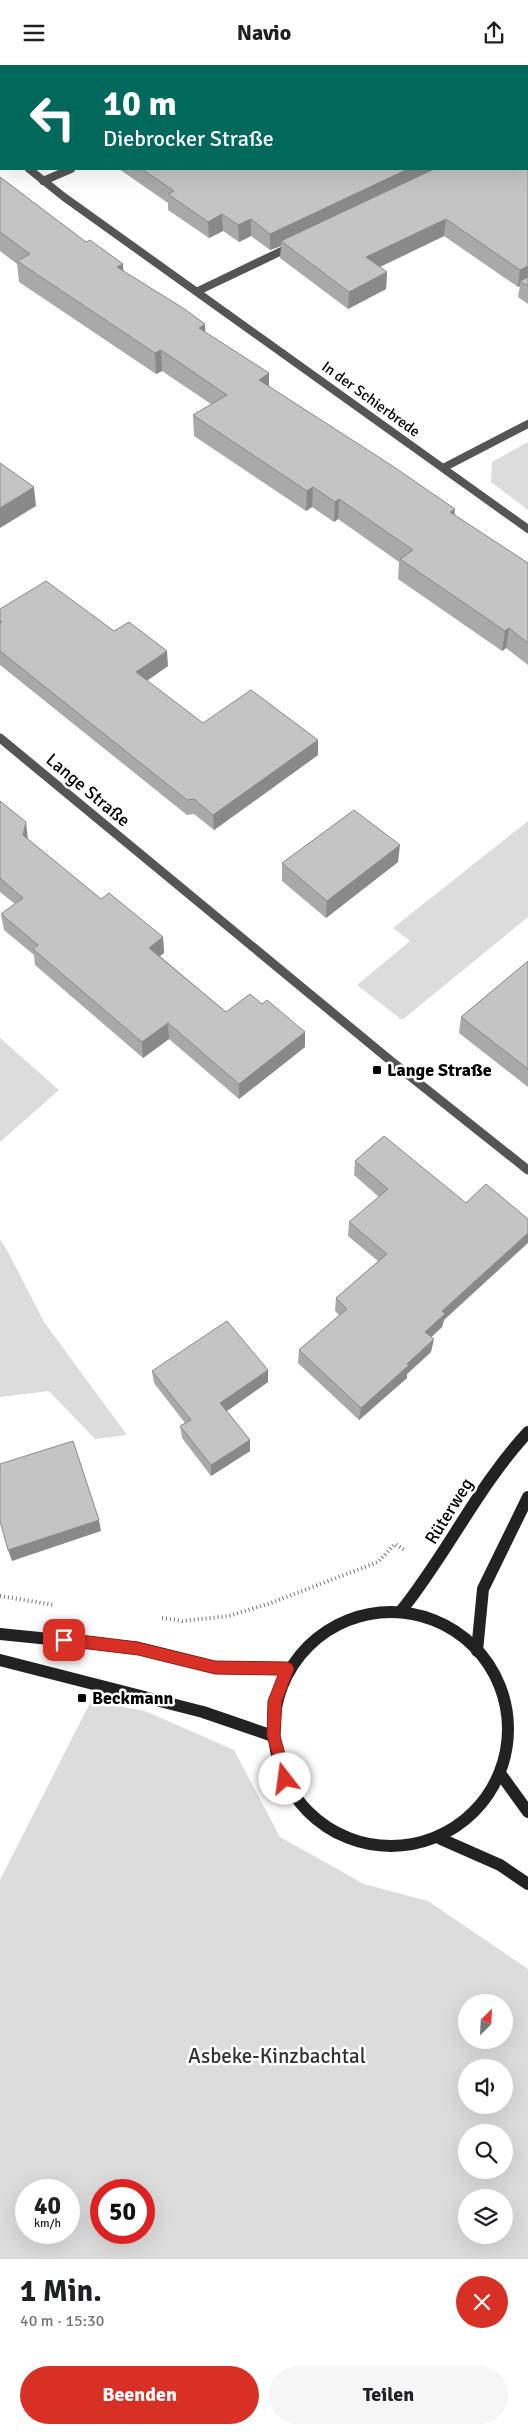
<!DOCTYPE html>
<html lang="de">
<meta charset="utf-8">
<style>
:root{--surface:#fff;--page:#f6f6f6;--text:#202124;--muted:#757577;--accent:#d93025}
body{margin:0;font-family:Signika,sans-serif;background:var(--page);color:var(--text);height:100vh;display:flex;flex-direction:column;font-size:19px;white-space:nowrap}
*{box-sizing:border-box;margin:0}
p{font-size:16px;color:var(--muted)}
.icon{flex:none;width:28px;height:28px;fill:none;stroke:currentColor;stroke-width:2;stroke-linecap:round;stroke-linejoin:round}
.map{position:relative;height:2194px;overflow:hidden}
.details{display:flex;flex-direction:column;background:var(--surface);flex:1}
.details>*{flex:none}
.hud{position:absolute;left:0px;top:0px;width:529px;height:105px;box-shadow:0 5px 20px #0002;background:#00695c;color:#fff;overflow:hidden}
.needle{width:32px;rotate:24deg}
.controls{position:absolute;left:458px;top:1929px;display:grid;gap:10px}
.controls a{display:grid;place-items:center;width:55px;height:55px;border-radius:50%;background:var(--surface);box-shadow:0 5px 20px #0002;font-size:25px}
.speed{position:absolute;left:15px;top:2114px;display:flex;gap:10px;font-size:25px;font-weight:700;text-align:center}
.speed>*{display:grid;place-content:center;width:65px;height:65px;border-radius:50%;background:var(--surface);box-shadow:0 5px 20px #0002;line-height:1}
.speed small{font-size:12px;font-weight:400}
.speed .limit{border:8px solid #d22;background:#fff;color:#111}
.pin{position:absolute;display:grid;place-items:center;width:42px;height:42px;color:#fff;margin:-21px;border-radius:10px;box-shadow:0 2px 8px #0006}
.me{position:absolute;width:55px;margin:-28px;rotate:345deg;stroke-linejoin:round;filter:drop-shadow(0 0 4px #0008)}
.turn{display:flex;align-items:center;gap:18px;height:105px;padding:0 20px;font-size:22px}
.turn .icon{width:65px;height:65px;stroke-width:2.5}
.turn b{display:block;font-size:35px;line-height:42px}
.round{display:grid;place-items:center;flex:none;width:52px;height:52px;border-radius:26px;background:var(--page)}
.headline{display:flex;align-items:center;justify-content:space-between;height:85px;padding:0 20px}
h1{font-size:30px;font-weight:800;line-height:38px}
.cta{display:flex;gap:10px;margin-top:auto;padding:10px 20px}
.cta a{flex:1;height:58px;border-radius:30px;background:var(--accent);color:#fff;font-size:20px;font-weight:800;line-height:58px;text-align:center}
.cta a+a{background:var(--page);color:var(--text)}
header{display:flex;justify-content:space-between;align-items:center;height:65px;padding:0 20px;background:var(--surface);font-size:22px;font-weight:800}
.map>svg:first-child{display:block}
.green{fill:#dcdcdc;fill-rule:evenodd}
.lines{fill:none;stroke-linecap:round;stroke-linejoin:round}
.path{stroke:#777;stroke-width:4;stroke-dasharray:1 3;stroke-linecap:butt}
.street-far1{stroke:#555;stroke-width:8}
.street{stroke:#555;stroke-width:9}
.secondary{stroke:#222;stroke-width:12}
.wall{fill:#a9a9a9}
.shaded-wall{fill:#898989}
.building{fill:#c4c4c4;stroke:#898989}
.route{fill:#d93025;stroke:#8d1f18}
.poi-dot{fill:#000;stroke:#fff;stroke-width:2}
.labels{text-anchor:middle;stroke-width:5;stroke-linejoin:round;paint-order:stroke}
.far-street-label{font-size:15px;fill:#000;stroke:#fff}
.street-label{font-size:18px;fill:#000;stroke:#fff}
.poi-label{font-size:18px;font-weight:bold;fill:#000;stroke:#fff;text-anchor:start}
.near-park-label{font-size:21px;fill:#333;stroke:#fff}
</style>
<header><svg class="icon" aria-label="menu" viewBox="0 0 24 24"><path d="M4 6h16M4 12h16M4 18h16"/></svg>Navio<svg class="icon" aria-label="share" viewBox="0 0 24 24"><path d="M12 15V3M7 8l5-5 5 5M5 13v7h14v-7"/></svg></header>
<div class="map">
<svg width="528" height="2194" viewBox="0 0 528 2194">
<rect width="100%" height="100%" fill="#fff"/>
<g class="green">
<path d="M528 377V445L491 417 492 397Z"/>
<path d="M528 756V852L402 955 357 920 410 876 393 863Z"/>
<path d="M0 973 59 1025 0 1077Z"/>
<path d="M0 1174 8 1187 44 1257 127 1370 95 1374 49 1326 0 1332Z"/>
<path d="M91 1636 145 1646 234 1685 280 1772 364 1819 428 1836 528 1904V2194H0V1815ZM466 1938H504V1975H466ZM504 2002V2040H466V2002ZM466 2068H504V2105H466ZM26 2125H69V2168H26ZM101 2125H144V2168H101ZM466 2132H504V2170H466Z"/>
</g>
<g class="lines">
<g class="path">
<path d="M0 1531 54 1540"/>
<path d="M162 1553 182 1556 229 1551 268 1539 378 1497 395 1479 406 1486"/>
</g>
<g class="street-far1">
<path d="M0 76 1 78"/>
<path d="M29 104 64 132 528 464"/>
<path d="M43 116 71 104"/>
<path d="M198 226 292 181"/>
<path d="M443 403 528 359"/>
</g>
<path class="street" d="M0 673 391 996 528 1105"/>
<g class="secondary">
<path d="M401 1546C447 1489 478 1421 528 1367"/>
<circle cx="391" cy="1664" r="117"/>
<path d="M0 1569 138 1583 215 1602 287 1604"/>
<path d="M477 1586 483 1524 528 1432"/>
<path d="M0 1595 203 1647 273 1671"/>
<path d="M502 1711 528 1747"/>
<path d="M441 1774 500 1800 528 1819"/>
</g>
</g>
<g class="wall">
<path d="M4 0H118L114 1H6Z"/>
<path d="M188 0H469L471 1H190Z"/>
<path d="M528 19V239L518 232 520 221 518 222 444 171 380 202 387 207 386 224 348 244 280 193 281 181 270 185 251 171 239 177 223 166 209 173 168 145V138L119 104H528Z"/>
<path d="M0 112 86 177 123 199V206L205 267 269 321 454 450 528 498V600L506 583 502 586 398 514 399 497 338 454 334 457 312 442 306 446 194 371 193 350 211 339 162 306 156 309 19 217 17 199 0 186Z"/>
<path d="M0 544 114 566 168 601 147 616 203 658 318 690 214 765 194 749 187 750 0 600Z"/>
<path d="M0 736 28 774 101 834 163 872 164 888 160 891 226 947 305 982 239 1034 169 974 143 993 35 900 34 890 4 865 1 849 15 839 0 827Z"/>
<path d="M398 797 326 853 282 816V798Z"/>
<path d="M528 896V1022L459 968 461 952Z"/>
<path d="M384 1071 444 1255 442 1262 431 1272V1287L407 1309V1313L359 1355 298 1298 299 1285 339 1250 335 1246 336 1233 378 1196 348 1171 349 1157 379 1132 354 1110 355 1096Z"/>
<path d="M268 1305V1317L227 1346 250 1375V1386L211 1411 182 1373 180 1361 185 1358 154 1318 152 1306Z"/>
</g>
<g class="shaded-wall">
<path d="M65 0H118L114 1H61Z"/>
<path d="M408 104H442L281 176V181L270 185V169Z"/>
<path d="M222 149 223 166 209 173 208 157Z"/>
<path d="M251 154V171L239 177 238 160Z"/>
<path d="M446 154 444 171 365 209 366 192Z"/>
<path d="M123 199 124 220 117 202Z"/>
<path d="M528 201V217L520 216V221L518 222 520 205Z"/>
<path d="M387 207 386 224 348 244 349 227Z"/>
<path d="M205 259 206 280 199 263Z"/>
<path d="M161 285 162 306 156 309 155 288Z"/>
<path d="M269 308V329L259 315Z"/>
<path d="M34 422 36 441 0 463V443Z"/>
<path d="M313 422 312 442 306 446 307 426Z"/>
<path d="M339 434 338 454 334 457 335 437Z"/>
<path d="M455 444 453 464 450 447Z"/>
<path d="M509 563 506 583 502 586 505 566Z"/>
<path d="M167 586 168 601 137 622 136 607Z"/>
<path d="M318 675V690L214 765 213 750Z"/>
<path d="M26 757 28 774 23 770Z"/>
<path d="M400 780 398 797 326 853 327 836Z"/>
<path d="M163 872 164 888 151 898 149 883Z"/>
<path d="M168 958 169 974 143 993 142 977Z"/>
<path d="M305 967V982L239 1034V1019Z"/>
<path d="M528 1168V1178L444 1255 442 1262 423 1280 425 1267 442 1246Z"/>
<path d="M434 1274 431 1287 407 1309V1313L359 1355 361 1343Z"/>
<path d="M268 1305V1317L221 1350 220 1338Z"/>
<path d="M250 1375V1386L211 1411V1400Z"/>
<path d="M99 1455 101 1466 12 1496 8 1485Z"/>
</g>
<g class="building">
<path d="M25 0H65L61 1H27Z"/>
<path d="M212 0H469L471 1H214Z"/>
<path d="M482 0H498L500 1H480Z"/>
<path d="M528 19V201L520 205 446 154 366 192 387 207 349 227 281 176 434 104H528Z"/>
<path d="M142 104H408L270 169 251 154 238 160 222 149 208 157 168 129 174 126Z"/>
<path d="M0 112 86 177 90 175 123 199 117 202 183 243 205 259 199 263 269 308 259 315 391 400 455 444 450 447 528 498V578L509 563 505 566 400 494 413 485 339 434 335 437 313 422 307 426 193 350 227 330 161 285 155 288 17 196 30 189 0 167Z"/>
<path d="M528 212V221L520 216Z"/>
<path d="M0 398 34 422 0 443Z"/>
<path d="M46 516 114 566 129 557 167 586 136 607 203 658 251 625 318 675 213 750 194 734 187 735 0 586V558L2 557 0 555V544Z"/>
<path d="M0 736 26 757 23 770 101 834 109 828 163 872 149 883 226 947 250 929 262 939 267 935 305 967 239 1019 168 958 142 977 33 884 38 880 1 849 23 833 0 813Z"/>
<path d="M354 745 400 780 327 836 282 798Z"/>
<path d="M528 896V1004L461 952Z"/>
<path d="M384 1071 466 1138 486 1119 528 1154V1168L442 1246 445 1249 425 1267 434 1274 407 1299 409 1300 361 1343 299 1285 347 1244 336 1233 387 1189 349 1157 388 1124 355 1096Z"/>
<path d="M227 1256 268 1305 220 1338 250 1375 211 1400 180 1361 191 1355 152 1306Z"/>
<path d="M73 1376 99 1455 8 1485 0 1456V1399Z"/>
</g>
<path class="route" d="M64 1568 138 1577 215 1596 287 1597 292 1599 294 1604 282 1636 280 1671 292 1714 290 1719 285 1721 281 1719 267 1671 268 1636 278 1610 215 1609 138 1590 64 1581 60 1579 58 1575 60 1570Z"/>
<g class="poi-dot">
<rect x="372" y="1000" width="10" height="10" rx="2.5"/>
<rect x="77" y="1628" width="10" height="10" rx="2.5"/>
</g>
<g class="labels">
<g class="far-street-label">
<text transform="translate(371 334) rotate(36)" y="5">In der Schierbrede</text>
</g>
<g class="street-label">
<text transform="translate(88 725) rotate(40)" y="6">Lange Straße</text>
<text transform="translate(449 1446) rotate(-58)" y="6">Rüterweg</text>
</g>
<g class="poi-label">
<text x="387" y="1011">Lange Straße</text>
<text x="92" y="1639">Beckmann</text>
</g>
<g class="near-park-label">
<text x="277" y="1998">Asbeke-Kinzbachtal</text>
</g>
</g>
</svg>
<div class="controls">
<a><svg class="needle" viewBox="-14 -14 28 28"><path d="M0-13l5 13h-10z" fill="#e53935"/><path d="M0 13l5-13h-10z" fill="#757577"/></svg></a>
<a><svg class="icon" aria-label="sound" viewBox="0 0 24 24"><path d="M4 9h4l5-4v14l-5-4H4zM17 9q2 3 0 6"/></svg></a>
<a><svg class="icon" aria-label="search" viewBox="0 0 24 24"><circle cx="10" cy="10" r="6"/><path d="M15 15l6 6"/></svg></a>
<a><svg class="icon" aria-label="layers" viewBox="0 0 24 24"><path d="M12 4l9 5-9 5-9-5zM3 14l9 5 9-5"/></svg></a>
</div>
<div class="speed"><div>40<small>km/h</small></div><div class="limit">50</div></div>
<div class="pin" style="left:64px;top:1575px;background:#d93025"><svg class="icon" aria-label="arrive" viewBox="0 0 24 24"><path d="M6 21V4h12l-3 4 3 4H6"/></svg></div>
<svg class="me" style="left:285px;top:1714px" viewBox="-20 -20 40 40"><circle r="19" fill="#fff"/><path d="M0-13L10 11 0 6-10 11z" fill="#d93025"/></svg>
<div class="hud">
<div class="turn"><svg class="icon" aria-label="left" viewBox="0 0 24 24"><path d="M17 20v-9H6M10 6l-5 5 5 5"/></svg><div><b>10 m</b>Diebrocker Straße</div></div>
</div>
</div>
<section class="details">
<div class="headline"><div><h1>1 Min.</h1><p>40 m · 15:30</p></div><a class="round" style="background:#d93025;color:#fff"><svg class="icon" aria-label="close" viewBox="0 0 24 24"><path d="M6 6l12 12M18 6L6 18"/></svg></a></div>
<div class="cta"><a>Beenden</a><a>Teilen</a></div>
</section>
